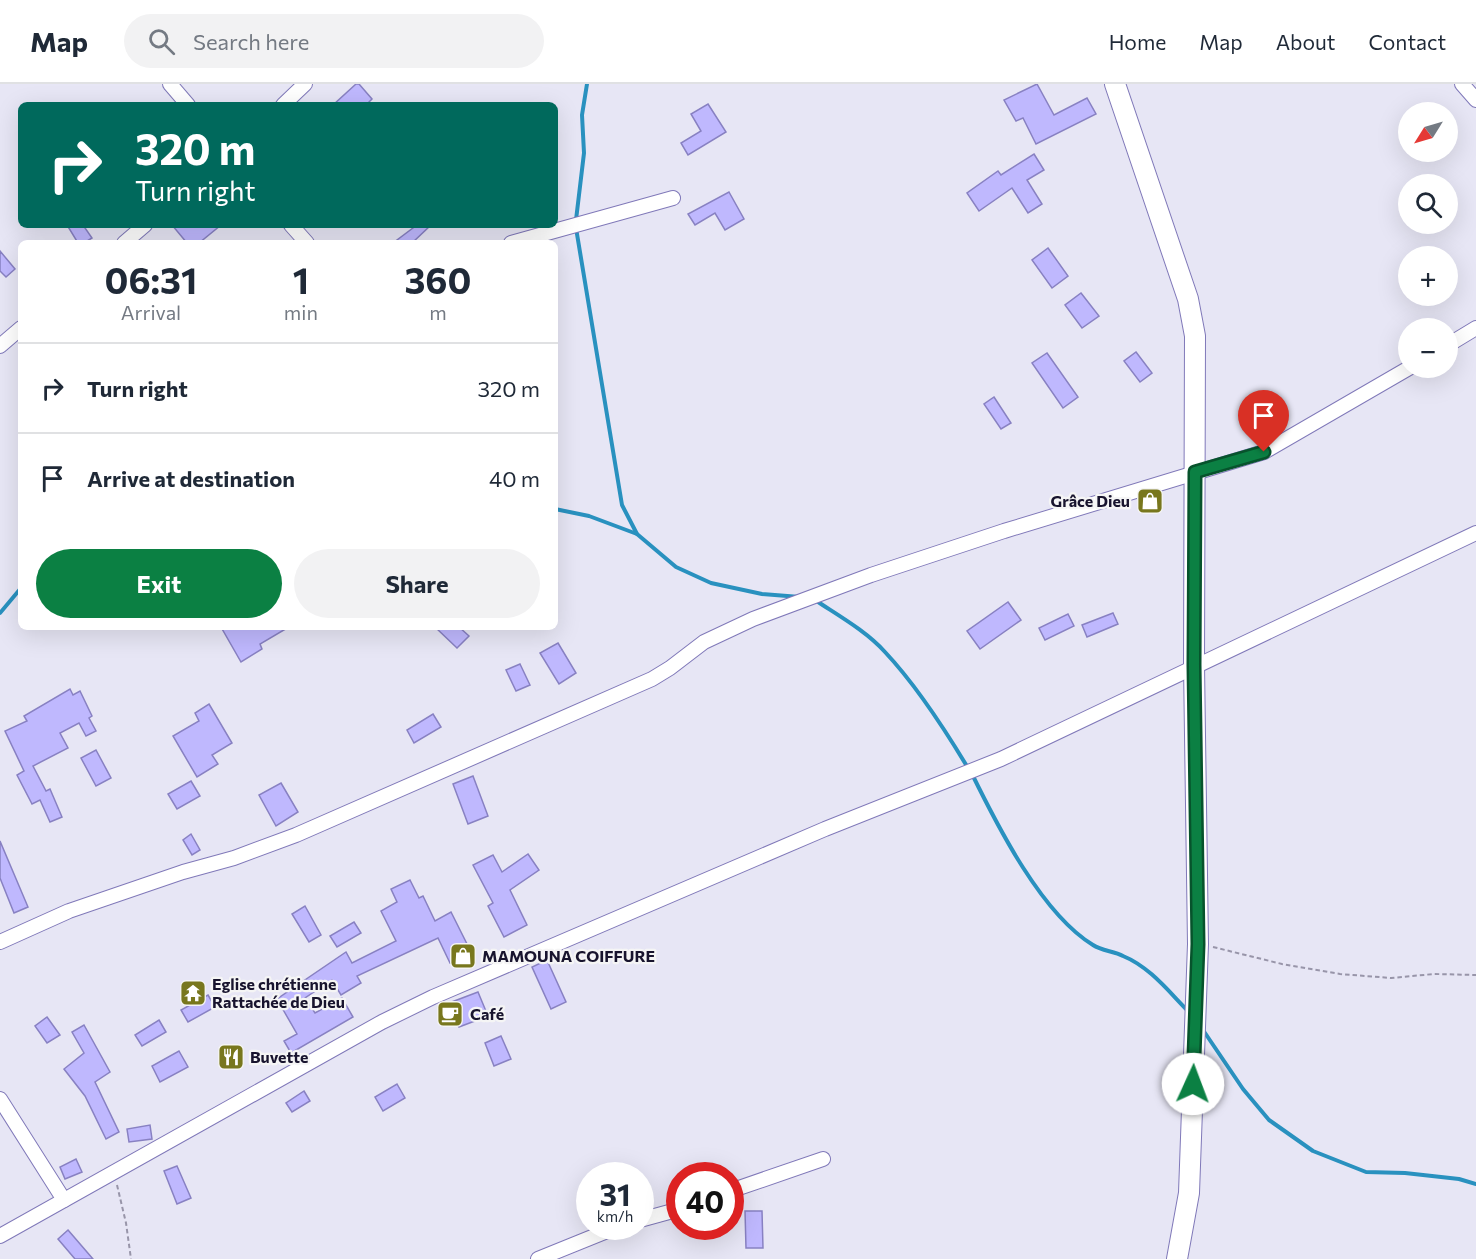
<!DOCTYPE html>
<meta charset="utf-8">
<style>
:root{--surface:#fff;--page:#f2f2f3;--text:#1f2937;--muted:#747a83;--line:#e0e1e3;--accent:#0b8043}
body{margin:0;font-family:Commissioner,sans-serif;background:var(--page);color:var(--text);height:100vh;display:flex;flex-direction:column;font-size:22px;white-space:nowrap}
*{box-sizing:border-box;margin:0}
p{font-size:20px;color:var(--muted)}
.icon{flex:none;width:33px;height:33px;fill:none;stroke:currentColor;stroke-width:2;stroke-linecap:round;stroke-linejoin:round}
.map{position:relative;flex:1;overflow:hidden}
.sheet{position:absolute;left:18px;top:156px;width:540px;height:390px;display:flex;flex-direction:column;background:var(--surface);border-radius:9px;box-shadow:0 6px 24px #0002}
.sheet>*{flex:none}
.top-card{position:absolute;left:18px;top:18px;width:540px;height:126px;border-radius:9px;box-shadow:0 6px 24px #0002;background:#00695c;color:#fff;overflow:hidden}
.needle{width:39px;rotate:233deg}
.fabs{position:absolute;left:1398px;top:18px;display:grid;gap:12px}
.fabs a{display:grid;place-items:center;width:60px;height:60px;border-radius:50%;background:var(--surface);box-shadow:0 6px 24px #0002;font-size:30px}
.speed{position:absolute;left:576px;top:1078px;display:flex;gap:12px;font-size:30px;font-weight:700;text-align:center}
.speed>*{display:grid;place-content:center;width:78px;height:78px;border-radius:50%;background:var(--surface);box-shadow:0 6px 24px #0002;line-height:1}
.speed small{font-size:15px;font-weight:400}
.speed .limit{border:9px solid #d22;background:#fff;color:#111}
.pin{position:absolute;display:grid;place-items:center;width:51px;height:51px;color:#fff;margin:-62px -26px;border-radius:50% 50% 50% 0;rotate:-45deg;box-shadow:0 0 6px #0007}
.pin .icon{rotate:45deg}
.me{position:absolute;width:66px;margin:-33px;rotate:2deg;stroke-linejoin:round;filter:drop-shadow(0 0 4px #0008)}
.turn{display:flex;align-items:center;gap:21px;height:126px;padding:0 18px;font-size:27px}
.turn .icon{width:78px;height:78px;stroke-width:2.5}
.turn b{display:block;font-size:42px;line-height:51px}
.eta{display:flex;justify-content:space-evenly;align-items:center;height:102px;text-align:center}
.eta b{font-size:36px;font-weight:700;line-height:42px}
.action{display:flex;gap:12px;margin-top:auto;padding:12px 18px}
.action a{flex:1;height:69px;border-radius:36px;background:var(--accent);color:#fff;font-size:24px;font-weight:700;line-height:69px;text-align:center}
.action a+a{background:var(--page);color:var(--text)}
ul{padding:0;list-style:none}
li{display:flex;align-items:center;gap:18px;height:90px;padding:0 18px;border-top:2px solid var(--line)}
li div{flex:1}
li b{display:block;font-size:22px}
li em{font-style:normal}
header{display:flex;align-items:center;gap:36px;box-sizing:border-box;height:84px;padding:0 30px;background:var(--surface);border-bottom:2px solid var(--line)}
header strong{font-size:28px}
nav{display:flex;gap:33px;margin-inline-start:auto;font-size:21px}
.search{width:420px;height:54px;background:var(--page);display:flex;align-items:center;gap:15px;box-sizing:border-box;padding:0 21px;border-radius:33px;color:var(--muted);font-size:22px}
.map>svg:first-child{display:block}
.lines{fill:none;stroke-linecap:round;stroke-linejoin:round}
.stream{stroke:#2991bf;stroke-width:4}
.building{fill:#bfb8fe;stroke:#8881c2;stroke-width:1.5}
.street-casing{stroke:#8079b9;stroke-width:16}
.secondary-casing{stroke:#8079b9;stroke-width:22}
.path{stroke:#9895a9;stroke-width:2;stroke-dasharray:4.5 3;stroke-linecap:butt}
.street{stroke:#fff;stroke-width:14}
.secondary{stroke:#fff;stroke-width:20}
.route-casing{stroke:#07532c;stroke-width:15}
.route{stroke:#0b8043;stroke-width:10}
.labels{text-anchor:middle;stroke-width:4.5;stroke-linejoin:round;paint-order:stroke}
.poi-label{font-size:16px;font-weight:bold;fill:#18142e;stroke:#f5f5f5;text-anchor:start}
</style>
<header>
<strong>Map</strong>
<div class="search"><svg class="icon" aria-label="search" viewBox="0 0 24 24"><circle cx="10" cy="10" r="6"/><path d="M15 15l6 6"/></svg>Search here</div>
<nav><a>Home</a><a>Map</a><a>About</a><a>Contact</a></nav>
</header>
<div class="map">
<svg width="1476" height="1175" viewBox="0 0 1476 1175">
<rect width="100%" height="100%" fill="#e7e6f5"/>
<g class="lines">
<g class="stream">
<path d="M576 136 584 69 582 31 587 0"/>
<path d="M576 144 622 421 637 450 676 483 711 499 762 510 800 513"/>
<path d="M555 425 589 432 637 450"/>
<path d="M815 516C839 532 866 547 885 568 917 602 944 644 968 684"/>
<path d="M0 529 21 504"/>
<path d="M972 690C998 743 1042 830 1093 861 1102 867 1114 867 1123 872 1150 883 1169 908 1189 928"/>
<path d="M1203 946 1243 1005 1269 1036 1313 1067 1366 1088 1405 1089 1459 1095 1476 1100"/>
</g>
</g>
<g class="building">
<path d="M356 0H359L372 15 366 21H333Z"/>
<path d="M1037 0 1054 31 1087 14 1096 30 1036 60 1023 34 1016 37 1004 16Z"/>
<path d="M708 20 726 48 688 71 681 59 701 47 691 30Z"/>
<path d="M1034 70 1044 86 1027 96 1042 120 1028 129 1012 104 979 127 967 109 998 87 1001 91Z"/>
<path d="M729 108 744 135 725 146 715 129 695 141 688 130Z"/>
<path d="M67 141H83L92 154 84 159H78Z"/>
<path d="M172 141H221L199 159H187Z"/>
<path d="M417 141H431L412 159H393Z"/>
<path d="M1048 164 1068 192 1052 204 1032 176Z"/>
<path d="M0 167 15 185 6 193 0 187Z"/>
<path d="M1081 209 1099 232 1082 244 1065 221Z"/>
<path d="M1136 268 1152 289 1140 298 1124 277Z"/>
<path d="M1047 269 1078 313 1063 324 1032 279Z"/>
<path d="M994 313 1011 339 1001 345 984 320Z"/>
<path d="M1008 518 1021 536 980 565 967 547Z"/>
<path d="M1113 529 1118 540 1087 553 1082 541Z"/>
<path d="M1068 530 1074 542 1045 556 1039 544Z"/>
<path d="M221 543H289L260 560 262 565 241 578Z"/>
<path d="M435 543H459L469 552 457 564Z"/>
<path d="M558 559 576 589 559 600 540 569Z"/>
<path d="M520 580 530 601 516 607 506 586Z"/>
<path d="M70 605 73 611 80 607 92 632 89 634 96 647 86 652 79 639 60 649 68 664 33 682 46 707 50 705 62 733 50 738 40 716 32 720 17 691 24 687 5 647 27 637 24 632Z"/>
<path d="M209 620 232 659 212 671 218 680 197 693 173 652 199 637 195 629Z"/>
<path d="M433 630 441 643 414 659 407 646Z"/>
<path d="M96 666 111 694 96 702 81 674Z"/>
<path d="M473 692 488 732 468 740 453 700Z"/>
<path d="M191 697 200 712 177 725 168 710Z"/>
<path d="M281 699 298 728 276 742 259 711Z"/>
<path d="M191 750 200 766 192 771 183 756Z"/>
<path d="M0 757 28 823 14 829 0 794Z"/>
<path d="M528 770 539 786 510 806 527 841 504 853 488 822 493 819 473 781 493 771 502 788Z"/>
<path d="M410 796 419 814 423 812 435 837 451 828 471 868 450 879 438 854 357 892 361 899 341 911 332 896 305 914 315 929 342 914 353 933 291 969 284 957 297 950 277 915 346 868 352 879 396 857 381 827 397 818 391 805Z"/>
<path d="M305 822 321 851 309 858 292 830Z"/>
<path d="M354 838 361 849 337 863 330 852Z"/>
<path d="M547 876 566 918 551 925 532 883Z"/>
<path d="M478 908 488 932 459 943 449 919Z"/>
<path d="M208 911 215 923 188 938 181 926Z"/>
<path d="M47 933 60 951 47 959 35 942Z"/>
<path d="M159 936 166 948 142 962 135 951Z"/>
<path d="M84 941 110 988 95 998 119 1048 106 1055 85 1012 64 985 84 969 72 948Z"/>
<path d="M501 952 511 975 494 982 485 959Z"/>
<path d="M179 967 188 983 160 998 152 982Z"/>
<path d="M397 1000 405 1014 383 1027 375 1013Z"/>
<path d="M304 1007 310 1017 292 1028 286 1019Z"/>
<path d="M150 1041 152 1055 129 1058 127 1045Z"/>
<path d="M76 1075 82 1088 65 1095 60 1083Z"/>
<path d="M177 1082 191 1114 177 1120 164 1087Z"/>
<path d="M745 1127H762L763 1164H746Z"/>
<path d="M68 1146 93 1175H75L58 1155Z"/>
</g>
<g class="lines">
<defs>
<g id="street">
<path d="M170 0 188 21"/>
<path d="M1462 0 1476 16"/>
<path d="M283 21 305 0"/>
<path d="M291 141 307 159"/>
<path d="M124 159 145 141"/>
<path d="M511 159 673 114"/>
<path d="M1448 261 1476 244"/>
<path d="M0 262 21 244"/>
<path d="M0 858 69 827 183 788 234 774 296 751 652 595 670 584 704 558 753 535 871 491 1004 447 1264 368 1409 284"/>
<path d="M0 1015 64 1116"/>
<path d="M730 1107 823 1075"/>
<path d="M640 1136 680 1125"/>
<path d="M0 1152 382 938 433 913 825 745 1001 675 1476 449"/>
<path d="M538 1175 617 1143"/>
</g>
<path id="secondary" d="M1115 0 1188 215 1195 252 1194 581 1198 860 1189 1109 1177 1175"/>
</defs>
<use href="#street" class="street-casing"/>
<use href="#secondary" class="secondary-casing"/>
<g class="path">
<path d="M1213 863 1282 880 1340 890 1391 894 1434 890 1476 891"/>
<path d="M117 1101 126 1139 131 1175"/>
</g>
<use href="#street" class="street"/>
<use href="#secondary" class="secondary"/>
</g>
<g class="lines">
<defs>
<path id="route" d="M1193 1000 1198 860 1194 581 1195 388 1264 368"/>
</defs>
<use href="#route" class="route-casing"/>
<use href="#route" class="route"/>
</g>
<defs>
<symbol id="shop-square" viewBox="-11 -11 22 22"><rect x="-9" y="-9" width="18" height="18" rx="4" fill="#78771d" stroke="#f5f5f5"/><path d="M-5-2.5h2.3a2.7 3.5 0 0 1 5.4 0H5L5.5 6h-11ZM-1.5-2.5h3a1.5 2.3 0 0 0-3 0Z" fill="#fff"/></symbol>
<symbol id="temple-square" viewBox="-11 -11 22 22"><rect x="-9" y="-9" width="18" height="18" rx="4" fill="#78771d" stroke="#f5f5f5"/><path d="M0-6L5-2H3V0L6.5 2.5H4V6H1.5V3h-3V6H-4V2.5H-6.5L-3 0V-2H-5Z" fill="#fff"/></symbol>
<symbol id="cafe-square" viewBox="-11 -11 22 22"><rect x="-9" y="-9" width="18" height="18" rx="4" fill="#78771d" stroke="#f5f5f5"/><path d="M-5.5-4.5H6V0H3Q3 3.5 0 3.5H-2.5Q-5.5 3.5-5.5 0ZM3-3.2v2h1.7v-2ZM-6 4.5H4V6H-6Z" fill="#fff"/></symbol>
<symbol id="restaurant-square" viewBox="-11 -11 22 22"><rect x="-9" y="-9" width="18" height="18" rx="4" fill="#78771d" stroke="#f5f5f5"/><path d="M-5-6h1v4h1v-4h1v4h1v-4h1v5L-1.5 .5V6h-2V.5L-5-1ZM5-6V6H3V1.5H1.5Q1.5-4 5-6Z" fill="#fff"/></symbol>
</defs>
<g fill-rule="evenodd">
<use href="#shop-square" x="1135" y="402" width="30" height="30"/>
<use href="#shop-square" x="448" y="857" width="30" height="30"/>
<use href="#temple-square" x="178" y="894" width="30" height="30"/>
<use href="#cafe-square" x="435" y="915" width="30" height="30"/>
<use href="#restaurant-square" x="216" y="958" width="30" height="30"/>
</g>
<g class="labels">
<g class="poi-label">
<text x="1130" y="423" text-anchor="end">Grâce Dieu</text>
<text x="482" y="878">MAMOUNA COIFFURE</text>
<text x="212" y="906">Eglise chrétienne<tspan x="212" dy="18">Rattachée de Dieu</tspan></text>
<text x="470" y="936">Café</text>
<text x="250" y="979">Buvette</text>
</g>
</g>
</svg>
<div class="fabs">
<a><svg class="needle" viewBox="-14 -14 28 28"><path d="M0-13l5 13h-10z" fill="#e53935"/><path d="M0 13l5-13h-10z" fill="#747a83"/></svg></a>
<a><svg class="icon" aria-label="search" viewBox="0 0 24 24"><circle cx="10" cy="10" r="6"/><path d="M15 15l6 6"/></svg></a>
<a>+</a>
<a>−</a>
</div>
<div class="speed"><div>31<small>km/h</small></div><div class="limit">40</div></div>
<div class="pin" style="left:1264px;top:368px;background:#d93025"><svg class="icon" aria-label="arrive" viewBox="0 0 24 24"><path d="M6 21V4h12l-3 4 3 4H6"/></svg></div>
<svg class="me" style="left:1193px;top:1000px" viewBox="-20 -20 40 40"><circle r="19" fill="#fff"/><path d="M0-13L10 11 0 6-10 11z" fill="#0b8043"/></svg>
<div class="top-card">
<div class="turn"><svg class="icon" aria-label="right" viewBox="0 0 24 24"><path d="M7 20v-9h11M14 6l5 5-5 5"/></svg><div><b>320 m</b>Turn right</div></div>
</div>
<section class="sheet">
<div class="eta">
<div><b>06:31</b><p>Arrival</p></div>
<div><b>1</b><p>min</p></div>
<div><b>360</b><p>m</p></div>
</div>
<ul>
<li><svg class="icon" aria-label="right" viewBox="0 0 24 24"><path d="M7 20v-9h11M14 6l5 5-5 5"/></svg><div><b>Turn right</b></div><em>320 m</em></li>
<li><svg class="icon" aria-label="arrive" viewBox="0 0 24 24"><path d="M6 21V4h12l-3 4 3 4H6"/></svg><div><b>Arrive at destination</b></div><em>40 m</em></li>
</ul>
<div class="action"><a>Exit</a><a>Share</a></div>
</section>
</div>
